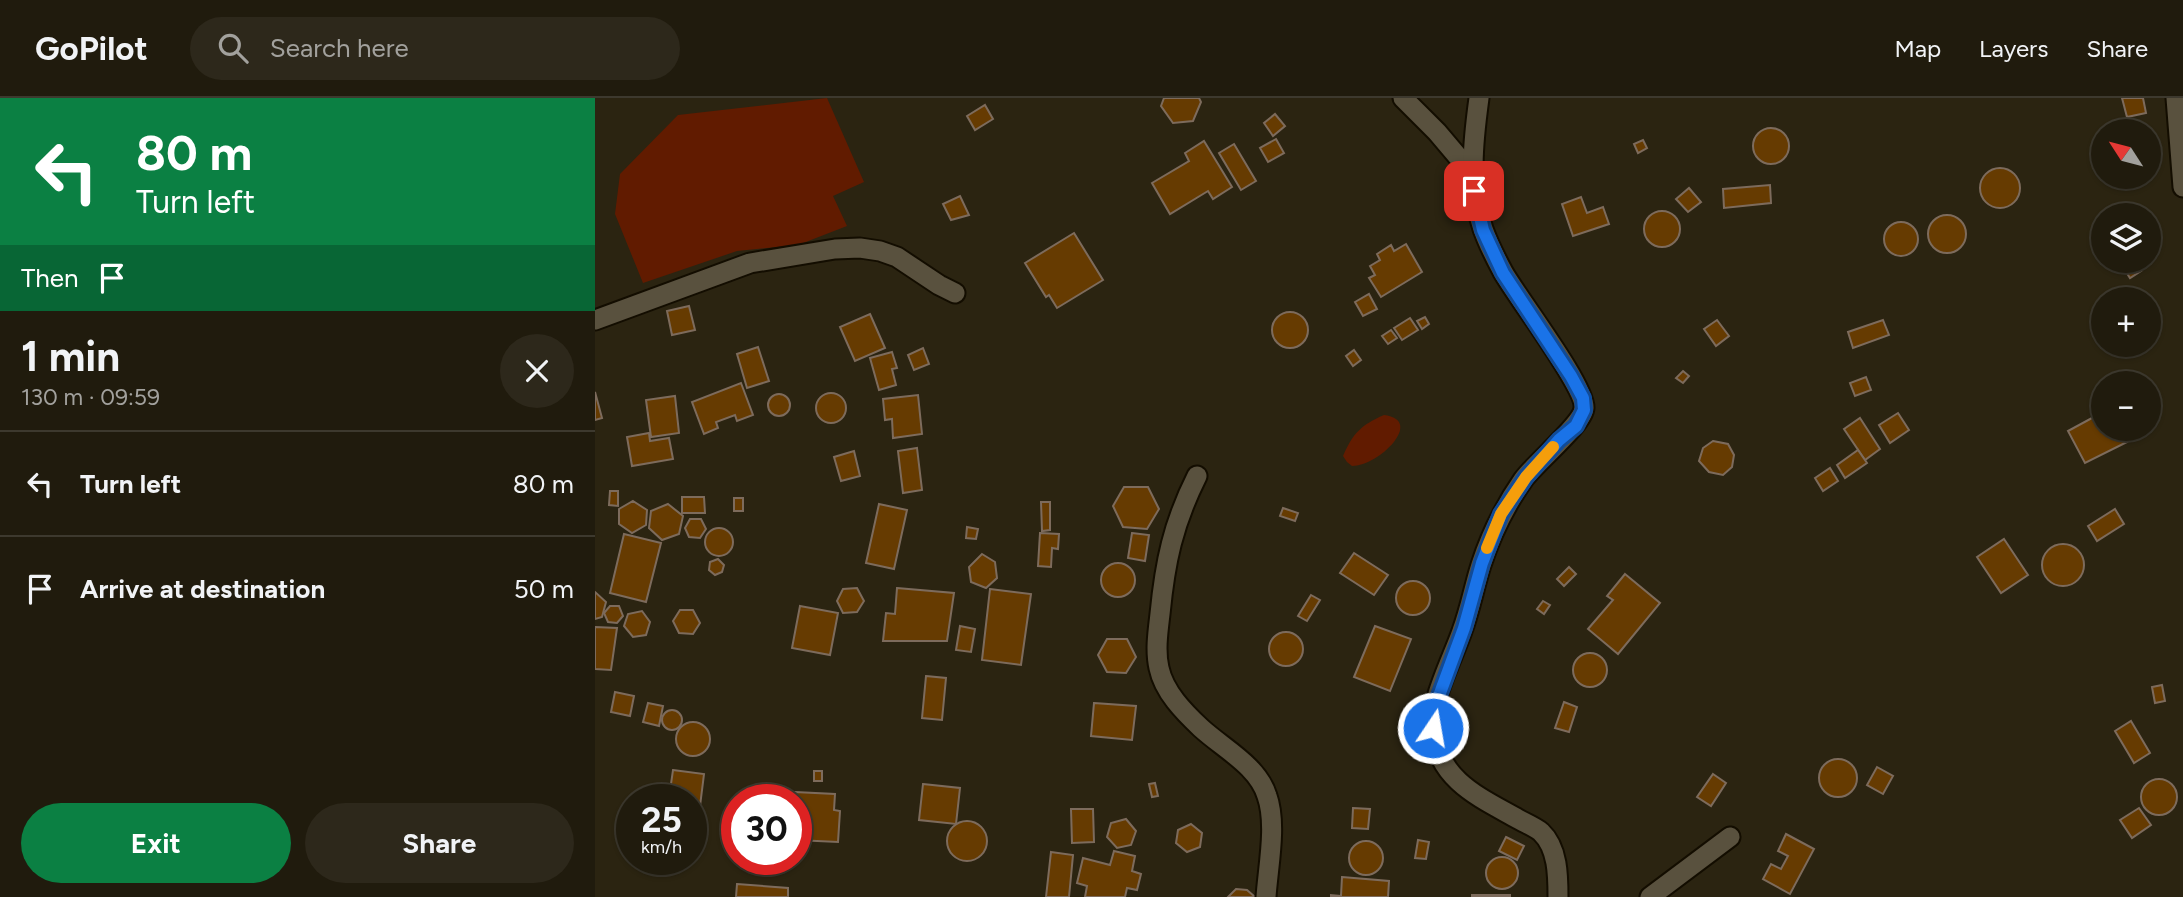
<!DOCTYPE html>
<meta charset="utf-8">
<style>
:root{--surface:#201b0d;--page:#2d281b;--text:#f1f3f6;--muted:#a2a19d;--line:#3d392e;--accent:#0b8043}
body{margin:0;font-family:Figtree,sans-serif;background:var(--page);color:var(--text);height:100vh;display:flex;flex-direction:column;font-size:26px;white-space:nowrap}
*{box-sizing:border-box;margin:0}
p{font-size:23px;color:var(--muted)}
.icon{flex:none;width:38px;height:38px;fill:none;stroke:currentColor;stroke-width:2;stroke-linecap:round;stroke-linejoin:round}
.map{position:relative;flex:1;overflow:hidden}
.drawer{display:flex;flex-direction:column;background:var(--surface);width:595px}
.drawer>*{flex:none}
.hud{background:#0b8043;color:#fff;overflow:hidden}
.needle{width:46px;rotate:306deg}
.fabs{position:absolute;left:1496px;top:21px;display:grid;gap:14px}
.fabs a{display:grid;place-items:center;width:70px;height:70px;border-radius:50%;background:var(--surface);box-shadow:0 2px 5px #0004,0 0 0 2px var(--line);font-size:35px}
.speed{position:absolute;left:21px;top:686px;display:flex;gap:14px;font-size:35px;font-weight:700;text-align:center}
.speed>*{display:grid;place-content:center;width:91px;height:91px;border-radius:50%;background:var(--surface);box-shadow:0 2px 5px #0004,0 0 0 2px var(--line);line-height:1}
.speed small{font-size:18px;font-weight:400}
.speed .limit{border:10px solid #d22;background:#fff;color:#111}
.pin{position:absolute;display:grid;place-items:center;width:60px;height:60px;color:#fff;margin:-30px;border-radius:14px;box-shadow:0 4px 10px #0006}
.me{position:absolute;width:77px;margin:-38px;rotate:12deg;stroke-linejoin:round;filter:drop-shadow(0 0 5px #0008)}
.turn{display:flex;align-items:center;gap:24px;height:147px;padding:0 21px;font-size:32px}
.turn .icon{width:91px;height:91px;stroke-width:2.5}
.turn b{display:block;font-size:49px;line-height:60px}
.then{display:flex;align-items:center;height:66px;padding:0 21px;background:#0003;gap:14px;font-size:26px}
.round{display:grid;place-items:center;flex:none;width:74px;height:74px;border-radius:37px;background:var(--page)}
.headline{display:flex;align-items:center;justify-content:space-between;height:119px;padding:0 21px}
h1{font-size:42px;font-weight:700;line-height:52px}
.primary-button{display:flex;gap:14px;margin-top:auto;padding:14px 21px}
.primary-button a{flex:1;height:80px;border-radius:42px;background:var(--accent);color:#fff;font-size:28px;font-weight:700;line-height:80px;text-align:center}
.primary-button a+a{background:var(--page);color:var(--text)}
ul{padding:0;list-style:none}
li{display:flex;align-items:center;gap:21px;height:105px;padding:0 21px;border-top:2px solid var(--line)}
li div{flex:1}
li b{display:block;font-size:26px}
li em{font-style:normal}
header{display:flex;align-items:center;gap:42px;box-sizing:border-box;height:98px;padding:0 35px;background:var(--surface);border-bottom:2px solid var(--line)}
header strong{font-size:33px}
nav{display:flex;gap:38px;margin-inline-start:auto;font-size:24px}
.search{width:490px;height:63px;background:var(--page);display:flex;align-items:center;gap:18px;box-sizing:border-box;padding:0 24px;border-radius:38px;color:var(--muted);font-size:26px}
main{display:flex;flex:1;min-height:0}
.map>svg:first-child{display:block}
.green{fill:#611b00}
.building{fill:#663b01;stroke:#7d6b5c;stroke-width:2}
.lines{fill:none;stroke-linecap:round;stroke-linejoin:round}
.minor-casing{stroke:#130d00;stroke-width:23}
.minor{stroke:#59513e;stroke-width:19}
.route-casing{stroke:#114b97;stroke-width:18}
.route{stroke:#1a73e8;stroke-width:12}
.slow{stroke:#f59e0b;stroke-width:12}
</style>
<header>
<strong>GoPilot</strong>
<div class="search"><svg class="icon" aria-label="search" viewBox="0 0 24 24"><circle cx="10" cy="10" r="6"/><path d="M15 15l6 6"/></svg>Search here</div>
<nav><a>Map</a><a>Layers</a><a>Share</a></nav>
</header>
<main>
<section class="drawer">
<div class="hud">
<div class="turn"><svg class="icon" aria-label="left" viewBox="0 0 24 24"><path d="M17 20v-9H6M10 6l-5 5 5 5"/></svg><div><b>80 m</b>Turn left</div></div>
<div class="then">Then<svg class="icon" aria-label="arrive" viewBox="0 0 24 24"><path d="M6 21V4h12l-3 4 3 4H6"/></svg></div>
</div>
<div class="headline"><div><h1>1 min</h1><p>130 m · 09:59</p></div><a class="round"><svg class="icon" aria-label="close" viewBox="0 0 24 24"><path d="M6 6l12 12M18 6L6 18"/></svg></a></div>
<ul>
<li><svg class="icon" aria-label="left" viewBox="0 0 24 24"><path d="M17 20v-9H6M10 6l-5 5 5 5"/></svg><div><b>Turn left</b></div><em>80 m</em></li>
<li><svg class="icon" aria-label="arrive" viewBox="0 0 24 24"><path d="M6 21V4h12l-3 4 3 4H6"/></svg><div><b>Arrive at destination</b></div><em>50 m</em></li>
</ul>
<div class="primary-button"><a>Exit</a><a>Share</a></div>
</section>
<div class="map">
<svg width="1588" height="799" viewBox="0 0 1588 799">
<rect width="100%" height="100%" fill="#2b2411"/>
<g class="green">
<path d="M232 0 269 84 238 98 252 128 203 147 142 153 48 185 20 116 25 76 83 17Z"/>
<path d="M789 317C830 322 784 368 757 368L752 364 748 358C758 335 766 327 789 317Z"/>
</g>
<g class="building">
<path d="M569 0H604L606 4 598 23 578 25 566 8Z"/>
<path d="M1527 0H1548L1551 15 1532 19Z"/>
<path d="M390 7 398 21 380 32 372 18Z"/>
<path d="M680 16 690 28 678 38 669 25Z"/>
<circle cx="1176" cy="48" r="18"/>
<path d="M681 41 689 55 673 64 665 50Z"/>
<path d="M1048 42 1052 50 1043 55 1039 46Z"/>
<path d="M609 43 637 89 618 101 613 93 575 116 557 85 594 63 590 55Z"/>
<path d="M639 46 661 83 646 92 624 55Z"/>
<circle cx="1405" cy="90" r="20"/>
<path d="M1175 87 1176 105 1129 110 1128 91Z"/>
<path d="M1094 90 1106 104 1093 114 1081 101Z"/>
<path d="M365 98 374 117 356 122 348 106Z"/>
<path d="M986 99 992 115 1008 109 1014 126 978 138 967 106Z"/>
<circle cx="1067" cy="131" r="18"/>
<circle cx="1352" cy="136" r="19"/>
<circle cx="1306" cy="141" r="17"/>
<path d="M479 135 508 182 462 210 454 197 451 199 430 165Z"/>
<path d="M811 146 827 174 786 199 774 180 780 177 775 168 785 162 782 156 796 147 799 153Z"/>
<path d="M1531 163H1538L1546 173 1535 180 1526 166Z"/>
<path d="M774 196 782 211 768 218 760 204Z"/>
<path d="M94 208 100 232 77 237 72 213Z"/>
<circle cx="695" cy="232" r="18"/>
<path d="M275 216 290 250 260 263 245 229Z"/>
<path d="M830 219 834 226 827 231 822 223Z"/>
<path d="M815 220 823 232 807 242 799 230Z"/>
<path d="M1122 222 1134 238 1121 248 1109 231Z"/>
<path d="M1288 222 1294 237 1258 250 1253 234Z"/>
<path d="M796 232 802 240 793 246 787 238Z"/>
<path d="M163 249 174 283 152 290 142 256Z"/>
<path d="M328 250 334 266 319 272 313 257Z"/>
<path d="M759 252 766 262 758 268 751 258Z"/>
<path d="M297 254 302 270 297 271 301 287 284 292 275 260Z"/>
<path d="M1088 273 1094 278 1088 285 1081 280Z"/>
<path d="M1271 279 1276 292 1260 298 1255 285Z"/>
<path d="M146 285 158 317 142 323 140 317 121 324 123 330 109 336 97 304Z"/>
<path d="M0 294 7 320 0 322Z"/>
<circle cx="236" cy="310" r="15"/>
<circle cx="184" cy="307" r="11"/>
<path d="M323 297 327 336 298 340 297 321 290 322 288 301Z"/>
<path d="M80 298 84 335 56 339 51 302Z"/>
<path d="M1508 314V331H1525L1532 344 1490 365 1473 333Z"/>
<path d="M1303 315 1314 332 1295 345 1284 327Z"/>
<path d="M1265 320 1285 351 1270 362 1249 331Z"/>
<path d="M54 335 55 343 74 340 78 361 37 368 32 339Z"/>
<path d="M1118 343 1133 346 1139 357 1137 369 1128 377 1114 374 1104 363 1108 350Z"/>
<path d="M322 350 327 392 308 395 303 353Z"/>
<path d="M1263 352 1272 365 1250 380 1242 367Z"/>
<path d="M259 353 265 378 246 383 239 359Z"/>
<path d="M1235 370 1243 383 1228 393 1220 380Z"/>
<path d="M529 389H553L564 411 552 431 528 429 518 408Z"/>
<path d="M15 393H23V408L14 407Z"/>
<path d="M87 399H109L110 415H87Z"/>
<rect x="139" y="400" width="9" height="13"/>
<path d="M38 403 52 412 51 427 37 435 24 426V411Z"/>
<path d="M446 404H455V432L447 433Z"/>
<path d="M73 406 88 418 84 436 67 442 54 430 56 413Z"/>
<path d="M284 406 312 412 299 471 271 465Z"/>
<path d="M688 410 703 415 700 423 685 418Z"/>
<path d="M1520 411 1529 426 1502 443 1493 428Z"/>
<path d="M95 421H106L111 431 105 440 94 439 90 430Z"/>
<path d="M372 429 383 431 381 441 371 440Z"/>
<circle cx="124" cy="444" r="14"/>
<path d="M445 435 464 436 463 451 457 450 456 469 443 468Z"/>
<path d="M537 435 554 437 550 463 533 460Z"/>
<path d="M29 436 66 445 51 504 15 495Z"/>
<path d="M1409 441 1433 477 1406 495 1382 459Z"/>
<circle cx="1468" cy="467" r="21"/>
<path d="M759 455 793 477 779 497 745 475Z"/>
<path d="M387 456 400 464 402 480 391 490 376 484 374 469Z"/>
<path d="M123 461 129 467 127 474 120 477 114 472 115 464Z"/>
<circle cx="523" cy="482" r="17"/>
<path d="M974 469 981 476 969 488 962 481Z"/>
<path d="M1030 476 1065 505 1023 556 993 531 1018 502 1012 498Z"/>
<circle cx="818" cy="500" r="17"/>
<path d="M262 490 269 503 262 514 248 515 242 503 248 491Z"/>
<path d="M302 490 359 495 352 543H288L291 515 300 516Z"/>
<path d="M395 491 436 496 426 567 387 562Z"/>
<path d="M0 494 11 504 7 519 0 521Z"/>
<path d="M716 497 725 502 712 523 703 518Z"/>
<path d="M948 503 955 507 949 516 942 511Z"/>
<path d="M15 508H24L28 518 22 525 13 524 9 515Z"/>
<path d="M205 508 243 515 235 557 197 550Z"/>
<path d="M85 512H98L105 525 98 536 84 535 78 523Z"/>
<path d="M47 513 55 524 51 537 38 539 29 528 33 516Z"/>
<path d="M365 528 380 531 376 554 361 552Z"/>
<path d="M780 528 816 541 795 593 759 579Z"/>
<path d="M0 529 22 530 16 572 0 571Z"/>
<circle cx="691" cy="551" r="17"/>
<path d="M512 541H532L541 559 531 575 512 574 503 557Z"/>
<circle cx="995" cy="572" r="17"/>
<path d="M331 578 351 580 347 622 327 620Z"/>
<path d="M1567 587 1570 603 1560 605 1557 589Z"/>
<path d="M20 594 39 598 35 618 16 614Z"/>
<path d="M969 604 982 609 974 634 960 630Z"/>
<path d="M53 605 68 608 64 628 48 624Z"/>
<path d="M499 605 541 608 537 642 496 638Z"/>
<circle cx="77" cy="622" r="10"/>
<path d="M1536 623 1555 655 1539 665 1520 633Z"/>
<circle cx="98" cy="641" r="17"/>
<circle cx="1243" cy="680" r="19"/>
<path d="M1282 669 1298 678 1288 696 1272 687Z"/>
<path d="M78 672 109 676 101 740 96 739V702H68L70 686H76Z"/>
<rect x="219" y="673" width="8" height="10"/>
<path d="M1118 676 1131 685 1116 708 1102 699Z"/>
<circle cx="1564" cy="699" r="18"/>
<path d="M560 685 563 698 557 699 554 686Z"/>
<path d="M328 686 365 690 361 726 324 722Z"/>
<path d="M200 694 240 696 239 712 245 713 243 744 201 742Z"/>
<path d="M758 710 775 711 773 731 757 730Z"/>
<path d="M1544 710 1556 727 1537 740 1525 722Z"/>
<path d="M476 711H498L499 744 477 745Z"/>
<path d="M531 721 541 733 536 747 522 750 512 739 516 725Z"/>
<circle cx="372" cy="743" r="20"/>
<path d="M596 726 607 735 605 749 592 754 581 745 583 732Z"/>
<path d="M1191 736 1219 751 1195 796 1168 781 1176 766 1186 771 1193 758 1183 753Z"/>
<path d="M911 739 929 748 922 762 904 753Z"/>
<path d="M823 742 834 744 831 761 820 760Z"/>
<circle cx="771" cy="760" r="17"/>
<path d="M519 753 540 758 537 773 546 776 542 792 532 790 530 799H490L492 788 482 785 488 760 515 767Z"/>
<path d="M456 754 478 757 474 799H451Z"/>
<circle cx="907" cy="775" r="16"/>
<path d="M747 779 794 783 793 799H736V797L746 798Z"/>
<path d="M142 786 193 790V799H141Z"/>
<path d="M641 791 652 792 660 799H633Z"/>
<rect x="877" y="797" width="38" height="2"/>
</g>
<g class="lines">
<defs>
<g id="minor">
<path d="M808 0 842 34 864 60 874 82"/>
<path d="M884 0C878 44 873 88 888 131 893 145 901 161 908 174 922 199 991 289 989 310 988 326 940 365 928 382 910 408 896 436 886 467 879 489 875 512 867 533 857 562 834 604 838 634 845 683 884 699 923 721 930 725 940 729 946 734 963 750 963 778 963 799"/>
<path d="M1581 0 1588 89"/>
<path d="M0 222 155 165 240 151 265 150 285 153 302 159 344 187 360 195"/>
<path d="M602 378C578 426 570 464 565 516 563 533 560 553 564 570 569 594 589 614 606 630 629 651 663 668 672 698 682 726 673 769 671 799"/>
<path d="M1055 799 1135 739"/>
</g>
</defs>
<use href="#minor" class="minor-casing"/>
<use href="#minor" class="minor"/>
</g>
<g class="lines">
<defs>
<path id="route" d="M838 630 841 606 869 530 887 465 906 416 931 379 964 342 981 328 989 312 988 300 976 278 908 175 888 132 879 93"/>
</defs>
<use href="#route" class="route-casing"/>
<use href="#route" class="route"/>
<path class="slow" d="M892 450 906 416 931 379 958 349"/>
</g>
</svg>
<div class="fabs">
<a><svg class="needle" viewBox="-14 -14 28 28"><path d="M0-13l5 13h-10z" fill="#e53935"/><path d="M0 13l5-13h-10z" fill="#a2a19d"/></svg></a>
<a><svg class="icon" aria-label="layers" viewBox="0 0 24 24"><path d="M12 4l9 5-9 5-9-5zM3 14l9 5 9-5"/></svg></a>
<a>+</a>
<a>−</a>
</div>
<div class="speed"><div>25<small>km/h</small></div><div class="limit">30</div></div>
<div class="pin" style="left:879px;top:93px;background:#d93025"><svg class="icon" aria-label="arrive" viewBox="0 0 24 24"><path d="M6 21V4h12l-3 4 3 4H6"/></svg></div>
<svg class="me" style="left:838px;top:630px" viewBox="-20 -20 40 40"><circle r="17" fill="#1a73e8" stroke="#fff" stroke-width="3"/><path d="M0-11L8 9 0 5-8 9z" fill="#fff"/></svg>
</div>
</main>
